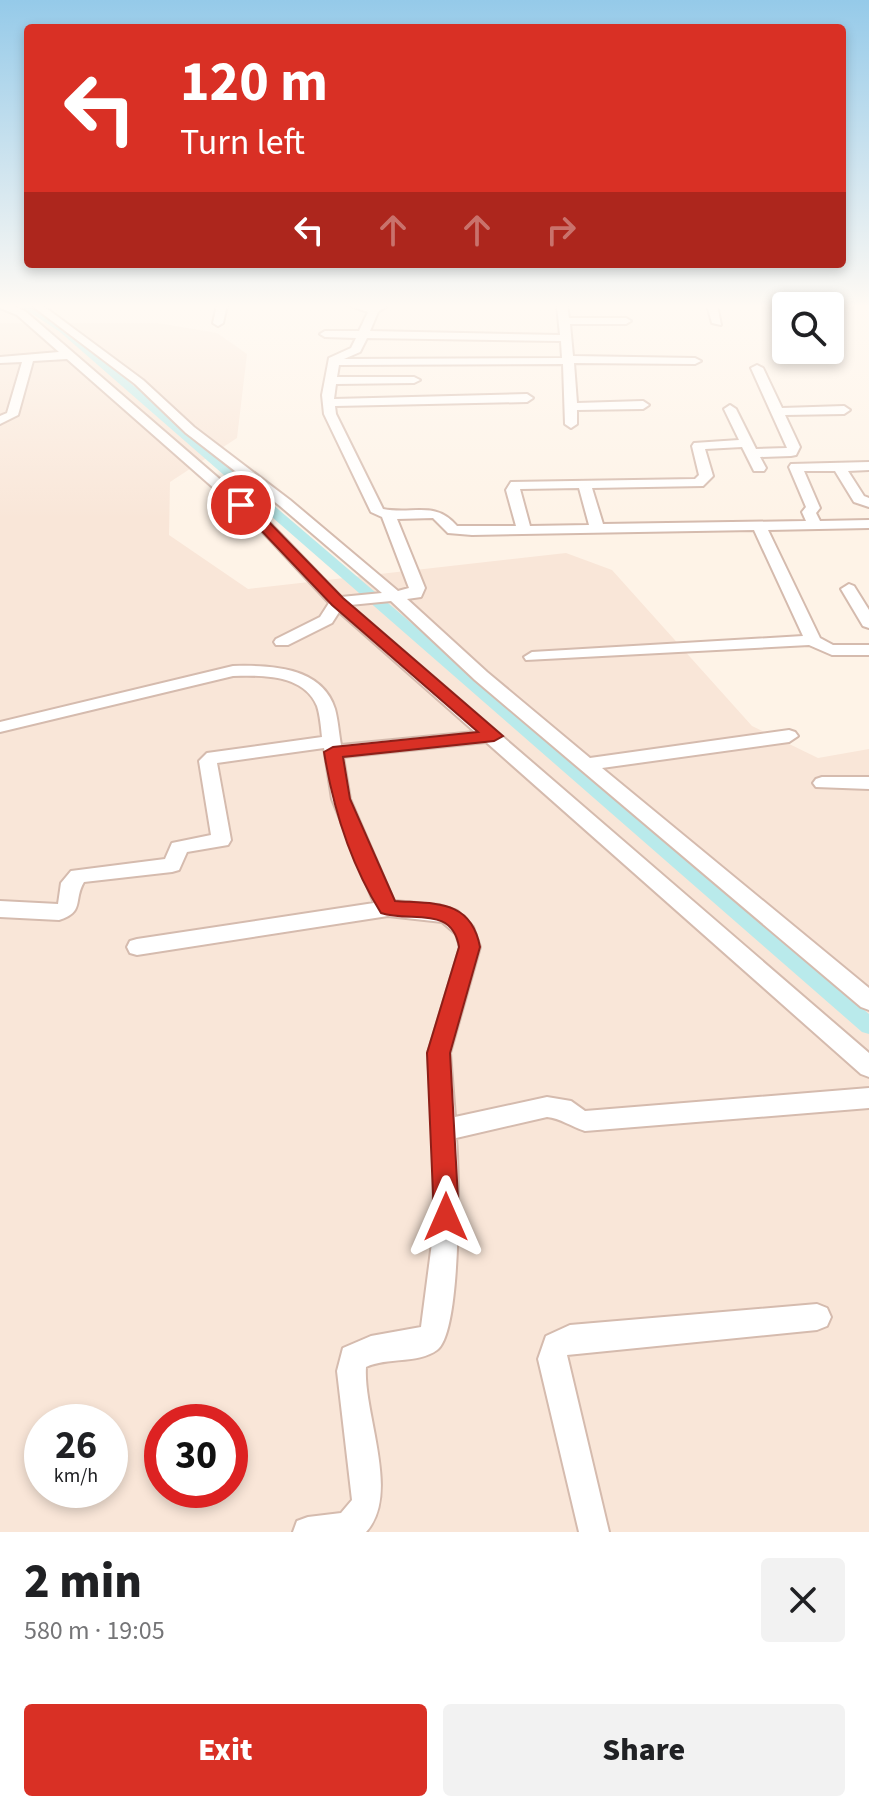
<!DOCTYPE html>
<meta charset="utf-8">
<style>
:root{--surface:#fff;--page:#f2f2f2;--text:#202124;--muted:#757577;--accent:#d93025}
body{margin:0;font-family:"Source Sans 3",sans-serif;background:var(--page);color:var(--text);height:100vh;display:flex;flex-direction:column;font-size:30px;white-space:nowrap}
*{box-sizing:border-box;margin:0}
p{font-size:26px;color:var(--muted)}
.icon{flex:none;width:44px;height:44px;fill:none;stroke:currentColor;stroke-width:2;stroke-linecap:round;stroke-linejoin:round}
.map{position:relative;height:1532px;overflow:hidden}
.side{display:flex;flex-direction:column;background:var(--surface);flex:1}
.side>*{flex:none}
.guide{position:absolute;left:24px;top:24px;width:822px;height:244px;border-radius:8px;box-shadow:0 4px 12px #0003;background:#d93025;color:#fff;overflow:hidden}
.fabs{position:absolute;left:772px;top:292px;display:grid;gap:16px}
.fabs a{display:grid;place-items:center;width:72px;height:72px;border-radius:8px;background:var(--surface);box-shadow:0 4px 12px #0003;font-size:40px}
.speed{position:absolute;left:24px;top:1404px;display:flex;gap:16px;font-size:40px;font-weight:700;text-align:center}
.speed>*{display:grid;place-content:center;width:104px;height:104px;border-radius:50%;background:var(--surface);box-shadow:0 4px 12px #0003;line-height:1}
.speed small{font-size:20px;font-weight:400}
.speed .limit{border:12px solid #d22;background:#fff;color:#111}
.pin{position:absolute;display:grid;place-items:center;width:68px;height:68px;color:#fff;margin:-34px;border:4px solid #fff;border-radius:50%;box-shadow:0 2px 8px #0007}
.me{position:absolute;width:88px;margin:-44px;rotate:0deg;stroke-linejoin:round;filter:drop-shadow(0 0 6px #0008)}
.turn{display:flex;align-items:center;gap:28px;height:168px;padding:0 24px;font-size:36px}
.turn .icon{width:104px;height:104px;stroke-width:2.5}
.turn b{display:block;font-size:56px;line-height:68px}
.lanes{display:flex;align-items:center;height:76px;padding:0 24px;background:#0003;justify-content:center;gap:40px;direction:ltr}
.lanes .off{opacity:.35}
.round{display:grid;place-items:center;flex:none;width:84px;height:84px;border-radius:8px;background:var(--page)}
.summary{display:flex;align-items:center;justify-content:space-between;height:136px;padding:0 24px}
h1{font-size:48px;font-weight:800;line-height:60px}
.cta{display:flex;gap:16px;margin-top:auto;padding:16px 24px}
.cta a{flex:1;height:92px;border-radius:8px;background:var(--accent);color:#fff;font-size:32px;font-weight:800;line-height:92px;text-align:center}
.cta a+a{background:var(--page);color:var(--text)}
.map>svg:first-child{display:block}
.residential{fill:#f9e6d8;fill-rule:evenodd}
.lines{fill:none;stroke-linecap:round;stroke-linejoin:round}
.canal{fill:#b9eaeb;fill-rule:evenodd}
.street-casing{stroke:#d5bbae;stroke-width:4}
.street{fill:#fff;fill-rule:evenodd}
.route{fill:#d93025;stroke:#8d1f18;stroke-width:2}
</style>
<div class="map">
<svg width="869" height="1532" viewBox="0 0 869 1532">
<rect width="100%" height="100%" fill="#fef3e7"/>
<path class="residential" d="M0 323H158L217 333 247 354 237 438 170 482 169 535 248 589 566 553 612 570 752 726 818 758 869 749V1532H0ZM42 1422H110V1490H42ZM162 1422H230V1490H162Z"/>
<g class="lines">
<path class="canal" d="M19 305H30L66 328 869 1014V1034L862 1032 60 332Z"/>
<defs>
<g id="street">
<path d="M0 305H11L25 311 267 520 341 597 382 593 280 506 186 433 135 384 31 305H42L143 380 194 427 290 500 398 591 409 588 382 517 371 512 324 414 322 395 329 358 351 348 356 338 325 337 320 334 325 331H359L368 312 348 305H388L378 312 370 331 560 335 557 305H567L569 318H626L631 321 626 324H570L573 356 695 358 701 361 695 364 574 363 577 403 643 401 649 405 643 409 577 410V424L571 428 565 424 563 364 339 365 337 377H414L420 380 414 383 336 384 334 399 527 394 533 398 527 402 335 406 336 414 383 509C413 515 435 500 457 526H516L506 490 511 482 695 479 699 475 692 446 694 443 739 440 724 409 730 405 736 409 756 449 787 448 751 368 757 365 763 368 782 408 844 406 850 410 844 414 785 415 800 447 796 455 791 456 760 457 766 468 764 471H754L742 447 705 449 713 476 703 486 592 488 603 524 806 521 802 512 806 507 789 467 791 464 869 462V470L848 471 864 496 869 498V507L854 502 835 471H804L820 508 816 513 820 521 869 520V528L768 530 820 638 833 645H869V655H832L809 645 526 660 524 657 532 652 803 636 754 530 472 535 448 533 433 518 397 519 425 588 421 597 407 599 487 672 590 758 789 730 795 732 798 736 789 742 602 768 869 988V1010L861 1007 475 680 391 601 350 605 869 1053V1077L861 1074 486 742 343 757 350 799 394 901 439 905 457 911 473 927 480 947 450 1053 455 1117 547 1097 571 1101 585 1111 869 1088V1108L585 1131C572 1127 560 1118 547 1117L456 1138C459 1171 462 1332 437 1350 418 1364 387 1357 366 1367 363 1414 401 1494 366 1532H293L297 1521 308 1517 341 1513 352 1500 337 1371 343 1348 371 1336 421 1327 433 1235 434 1162 428 1053 460 947 456 934 442 922 388 916 137 955 130 953 127 947 130 941 137 939 374 903 332 799 324 748 217 763 231 840 228 845 187 852 179 870 172 872 84 882C73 900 85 912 59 920L0 917V901L58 904 61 883 71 871 165 859 172 843 211 835 199 761 207 753 322 737C321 727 320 715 317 706 304 674 261 675 233 676L0 732V722L233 666C269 665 322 666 335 709 338 720 339 734 341 745L475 732 339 612 332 623 288 645H276L274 642 276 639 320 617 329 603 257 526 67 359 33 361 18 415 0 424V416L7 413 22 362 0 363V357L59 352 17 315 0 308ZM367 338 561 341 562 358 344 359 360 352ZM579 488 589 525 530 526 520 489Z"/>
<path d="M217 305H227L223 323 218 326 213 323Z"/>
<path d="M707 305H717L721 325 712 323Z"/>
<path d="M794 305H804L805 306H794Z"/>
<path d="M849 584 854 586 869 610V628L863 626 841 589Z"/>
<path d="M822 777H869V789L816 787 813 783 816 779Z"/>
<path d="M817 1304 827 1308 831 1317 827 1326 817 1330 567 1355 609 1532H579L538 1359 546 1336 570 1325Z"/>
</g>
</defs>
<use href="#street" class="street-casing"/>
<use href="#street" class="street"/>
</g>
<linearGradient id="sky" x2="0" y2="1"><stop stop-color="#95cae9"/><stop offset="0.59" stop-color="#fffaf4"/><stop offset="1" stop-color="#fffaf4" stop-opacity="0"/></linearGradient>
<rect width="869" height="519" fill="url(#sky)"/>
<path class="route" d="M241 501 267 520 343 598 503 736 494 741 343 757 350 799 395 901C435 904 471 899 480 947L450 1053 459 1217 455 1225 446 1229 437 1225 434 1217 427 1053 459 947C452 905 412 923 381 913 351 865 333 808 324 752L333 747 478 732 332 605 257 526 236 508 234 505Z"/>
</svg>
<div class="fabs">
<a><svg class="icon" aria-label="search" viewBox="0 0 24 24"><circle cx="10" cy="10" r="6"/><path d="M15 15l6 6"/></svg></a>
</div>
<div class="speed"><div>26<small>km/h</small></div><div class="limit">30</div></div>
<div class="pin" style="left:241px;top:505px;background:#d93025"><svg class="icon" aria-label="arrive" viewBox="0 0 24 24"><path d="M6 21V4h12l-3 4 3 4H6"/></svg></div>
<svg class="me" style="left:446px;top:1217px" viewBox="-20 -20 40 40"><path d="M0-17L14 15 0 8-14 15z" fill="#d93025" stroke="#fff" stroke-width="4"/></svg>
<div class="guide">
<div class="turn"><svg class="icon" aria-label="left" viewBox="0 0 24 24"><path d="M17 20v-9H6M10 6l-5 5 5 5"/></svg><div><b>120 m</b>Turn left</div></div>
<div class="lanes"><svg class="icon" aria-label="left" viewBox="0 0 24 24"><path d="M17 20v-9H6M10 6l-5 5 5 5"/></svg><svg class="icon off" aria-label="ahead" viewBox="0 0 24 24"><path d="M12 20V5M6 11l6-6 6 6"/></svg><svg class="icon off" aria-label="ahead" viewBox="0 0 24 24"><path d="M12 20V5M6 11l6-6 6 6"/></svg><svg class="icon off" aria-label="right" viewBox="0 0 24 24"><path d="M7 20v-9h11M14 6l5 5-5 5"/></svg></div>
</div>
</div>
<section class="side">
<div class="summary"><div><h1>2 min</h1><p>580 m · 19:05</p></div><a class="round"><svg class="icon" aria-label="close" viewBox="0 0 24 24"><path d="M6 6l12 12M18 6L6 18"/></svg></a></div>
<div class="cta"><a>Exit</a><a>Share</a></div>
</section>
